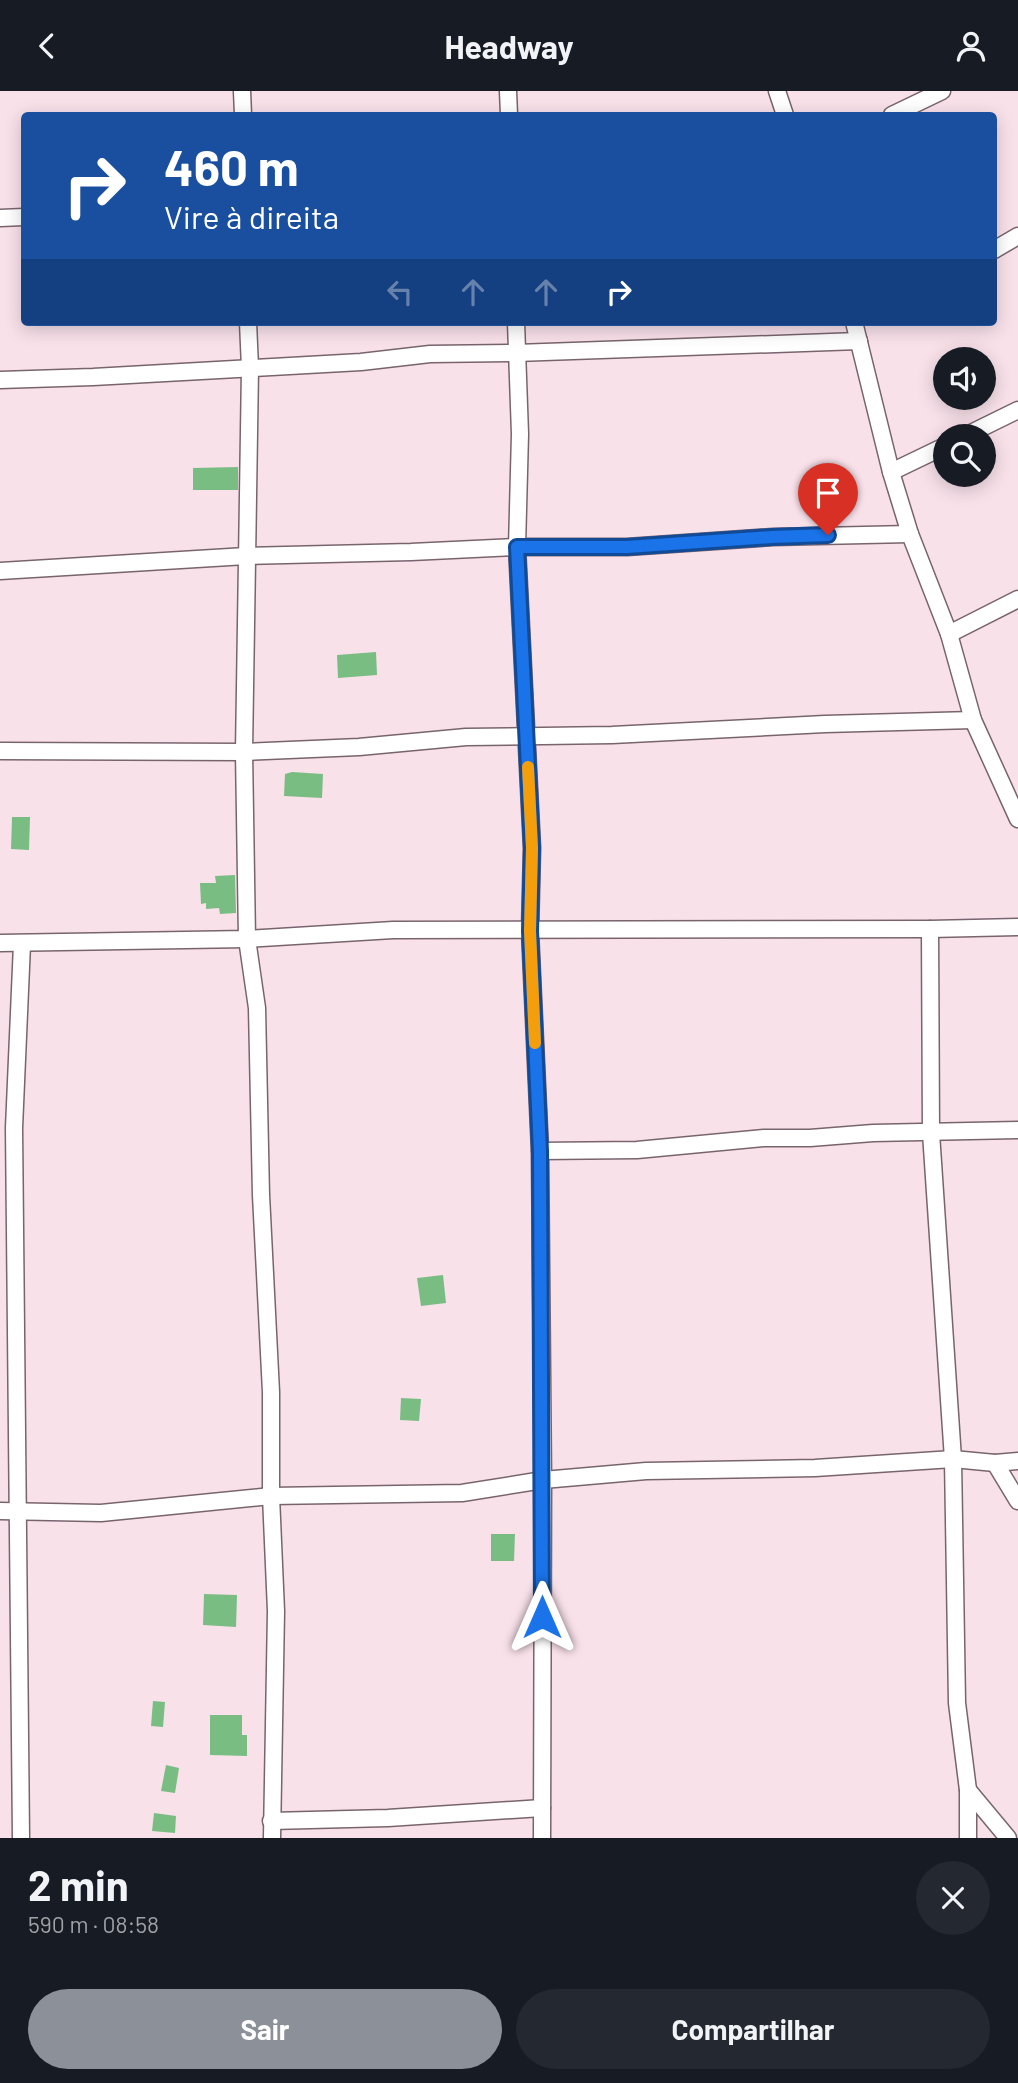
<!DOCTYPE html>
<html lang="pt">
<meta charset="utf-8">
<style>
:root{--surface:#171b24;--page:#242831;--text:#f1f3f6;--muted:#9ea1a6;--accent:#8c9099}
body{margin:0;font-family:Barlow,sans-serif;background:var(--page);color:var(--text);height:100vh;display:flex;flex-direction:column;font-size:26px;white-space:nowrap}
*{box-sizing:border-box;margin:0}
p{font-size:23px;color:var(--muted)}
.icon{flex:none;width:38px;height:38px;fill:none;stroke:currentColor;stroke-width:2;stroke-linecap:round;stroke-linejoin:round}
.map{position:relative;height:1747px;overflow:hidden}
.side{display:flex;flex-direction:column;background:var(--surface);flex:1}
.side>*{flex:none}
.guide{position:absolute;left:21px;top:21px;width:976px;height:214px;border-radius:7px;box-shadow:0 4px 18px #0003;background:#1a4fa0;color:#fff;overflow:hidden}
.controls{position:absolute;left:933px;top:256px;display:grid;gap:14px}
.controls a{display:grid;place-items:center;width:63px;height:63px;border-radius:50%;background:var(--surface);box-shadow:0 4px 18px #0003;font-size:35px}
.pin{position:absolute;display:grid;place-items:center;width:60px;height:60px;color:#fff;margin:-72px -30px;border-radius:50% 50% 50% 0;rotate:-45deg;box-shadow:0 0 7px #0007}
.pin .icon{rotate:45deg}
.me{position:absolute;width:77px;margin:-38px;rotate:0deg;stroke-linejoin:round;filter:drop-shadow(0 0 5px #0008)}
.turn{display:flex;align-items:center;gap:24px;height:147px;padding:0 28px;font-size:32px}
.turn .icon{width:91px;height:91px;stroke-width:2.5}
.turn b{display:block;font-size:49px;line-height:60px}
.lanes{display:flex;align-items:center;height:66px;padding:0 28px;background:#0003;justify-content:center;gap:35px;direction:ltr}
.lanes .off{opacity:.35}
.round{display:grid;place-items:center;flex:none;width:74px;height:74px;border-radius:37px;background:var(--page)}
.head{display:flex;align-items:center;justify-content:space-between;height:119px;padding:0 28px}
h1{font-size:42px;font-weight:700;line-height:52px}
.button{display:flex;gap:14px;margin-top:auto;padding:14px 28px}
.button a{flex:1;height:80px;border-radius:42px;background:var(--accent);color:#fff;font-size:28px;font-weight:700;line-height:80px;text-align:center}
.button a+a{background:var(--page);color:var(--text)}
header{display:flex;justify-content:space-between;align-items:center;height:91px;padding:0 28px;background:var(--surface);font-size:32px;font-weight:700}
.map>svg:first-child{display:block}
.building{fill:#7abd83}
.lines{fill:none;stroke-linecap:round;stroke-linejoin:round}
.street-casing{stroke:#78646d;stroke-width:19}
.street{stroke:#fff;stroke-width:16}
.route-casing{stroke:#114b97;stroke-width:18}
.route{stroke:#1a73e8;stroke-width:12}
.slow{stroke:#f59e0b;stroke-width:12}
</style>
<header><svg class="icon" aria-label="back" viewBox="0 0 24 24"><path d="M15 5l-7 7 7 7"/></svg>Headway<svg class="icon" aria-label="person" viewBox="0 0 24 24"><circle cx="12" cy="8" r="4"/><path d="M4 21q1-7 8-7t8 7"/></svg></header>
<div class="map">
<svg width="1018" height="1747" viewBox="0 0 1018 1747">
<rect width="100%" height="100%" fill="#f9e1ea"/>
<g class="building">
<path d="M238 376V399H193V377Z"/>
<path d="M376 561 377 584 338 587 337 564Z"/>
<path d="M292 681 323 683 322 707 284 705 285 683Z"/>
<path d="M12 726H30L29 759 11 758Z"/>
<path d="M235 784 236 822 220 823 219 817 206 818V812L201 813 200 792H216L215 785Z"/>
<path d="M443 1184 446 1212 421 1215 417 1187Z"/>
<path d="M401 1307 421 1308 419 1330 400 1329Z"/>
<path d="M491 1443H515L514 1470H491Z"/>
<path d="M204 1503 237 1504 236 1536 203 1534Z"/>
<path d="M153 1610 165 1611 163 1636 151 1635Z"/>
<path d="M210 1624H242V1644H247V1665L210 1664Z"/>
<path d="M166 1674 179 1677 175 1702 161 1700Z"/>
<path d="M154 1722 176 1725 175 1742 152 1740Z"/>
</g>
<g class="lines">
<defs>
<g id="street">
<path d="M242 0 243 24"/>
<path d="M508 0 509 24"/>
<path d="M777 0 785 24"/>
<path d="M892 24 942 0"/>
<path d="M0 127 24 126"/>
<path d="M994 159 1018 145"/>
<path d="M248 231 250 277 244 661 247 848 257 917 261 1104 271 1301V1405L276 1520 272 1747"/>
<path d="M516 231 520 343 517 456 532 757 530 840 540 1060 543 1389 542 1747"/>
<path d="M854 231 891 381 910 443 949 543 973 629 1018 728"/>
<path d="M0 289 93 286 361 271 430 263 516 262 859 250"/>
<path d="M965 345 1018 319"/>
<path d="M891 381 945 355"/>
<path d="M0 480 246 465 411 461 517 456H627L773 446 910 443"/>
<path d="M949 543 1018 508"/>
<path d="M0 660 244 661 359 656 466 646 612 644 825 633 973 629"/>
<path d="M930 838 931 1042 953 1368 957 1612 968 1699V1747"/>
<path d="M0 852 247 848 393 839 930 838 1018 836"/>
<path d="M540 1060 637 1059 764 1047H810L873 1042 1018 1039"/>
<path d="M995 1372 1018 1410"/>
<path d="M0 1420 101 1422 271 1405 462 1402 543 1389 646 1380 815 1377 953 1368 995 1372 1018 1370"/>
<path d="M968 1699 1008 1747"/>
<path d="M271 1730 388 1727 542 1717"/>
<path d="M21 1747 14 1037 22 853"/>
</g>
</defs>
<use href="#street" class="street-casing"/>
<use href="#street" class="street"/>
</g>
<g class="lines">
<defs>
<path id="route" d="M542 1526 540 1060 530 840 532 757 517 456H627L772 446 828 444"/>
</defs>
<use href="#route" class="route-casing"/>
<use href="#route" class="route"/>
<path class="slow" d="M528 676 532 757 530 840 535 952"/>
</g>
</svg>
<div class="controls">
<a><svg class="icon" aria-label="sound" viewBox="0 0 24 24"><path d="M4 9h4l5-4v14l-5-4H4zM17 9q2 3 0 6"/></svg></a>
<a><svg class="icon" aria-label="search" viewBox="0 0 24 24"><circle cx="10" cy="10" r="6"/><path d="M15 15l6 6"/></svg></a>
</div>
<div class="pin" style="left:828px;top:444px;background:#d93025"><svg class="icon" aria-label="arrive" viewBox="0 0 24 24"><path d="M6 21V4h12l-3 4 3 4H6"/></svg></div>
<svg class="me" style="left:542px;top:1526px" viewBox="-20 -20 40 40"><path d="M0-17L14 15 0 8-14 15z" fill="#1a73e8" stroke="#fff" stroke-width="4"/></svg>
<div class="guide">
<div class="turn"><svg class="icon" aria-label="right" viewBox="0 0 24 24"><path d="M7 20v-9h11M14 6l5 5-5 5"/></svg><div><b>460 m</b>Vire à direita</div></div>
<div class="lanes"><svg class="icon off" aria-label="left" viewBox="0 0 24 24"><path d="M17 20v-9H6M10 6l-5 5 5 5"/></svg><svg class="icon off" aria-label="ahead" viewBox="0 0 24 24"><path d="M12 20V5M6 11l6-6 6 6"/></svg><svg class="icon off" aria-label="ahead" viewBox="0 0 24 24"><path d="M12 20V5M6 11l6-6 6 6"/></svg><svg class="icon" aria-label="right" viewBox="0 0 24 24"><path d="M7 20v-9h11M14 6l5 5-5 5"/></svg></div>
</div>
</div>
<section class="side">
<div class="head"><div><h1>2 min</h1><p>590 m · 08:58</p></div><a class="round"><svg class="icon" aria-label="close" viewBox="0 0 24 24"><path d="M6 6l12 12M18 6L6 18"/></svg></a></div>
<div class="button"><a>Sair</a><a>Compartilhar</a></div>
</section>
